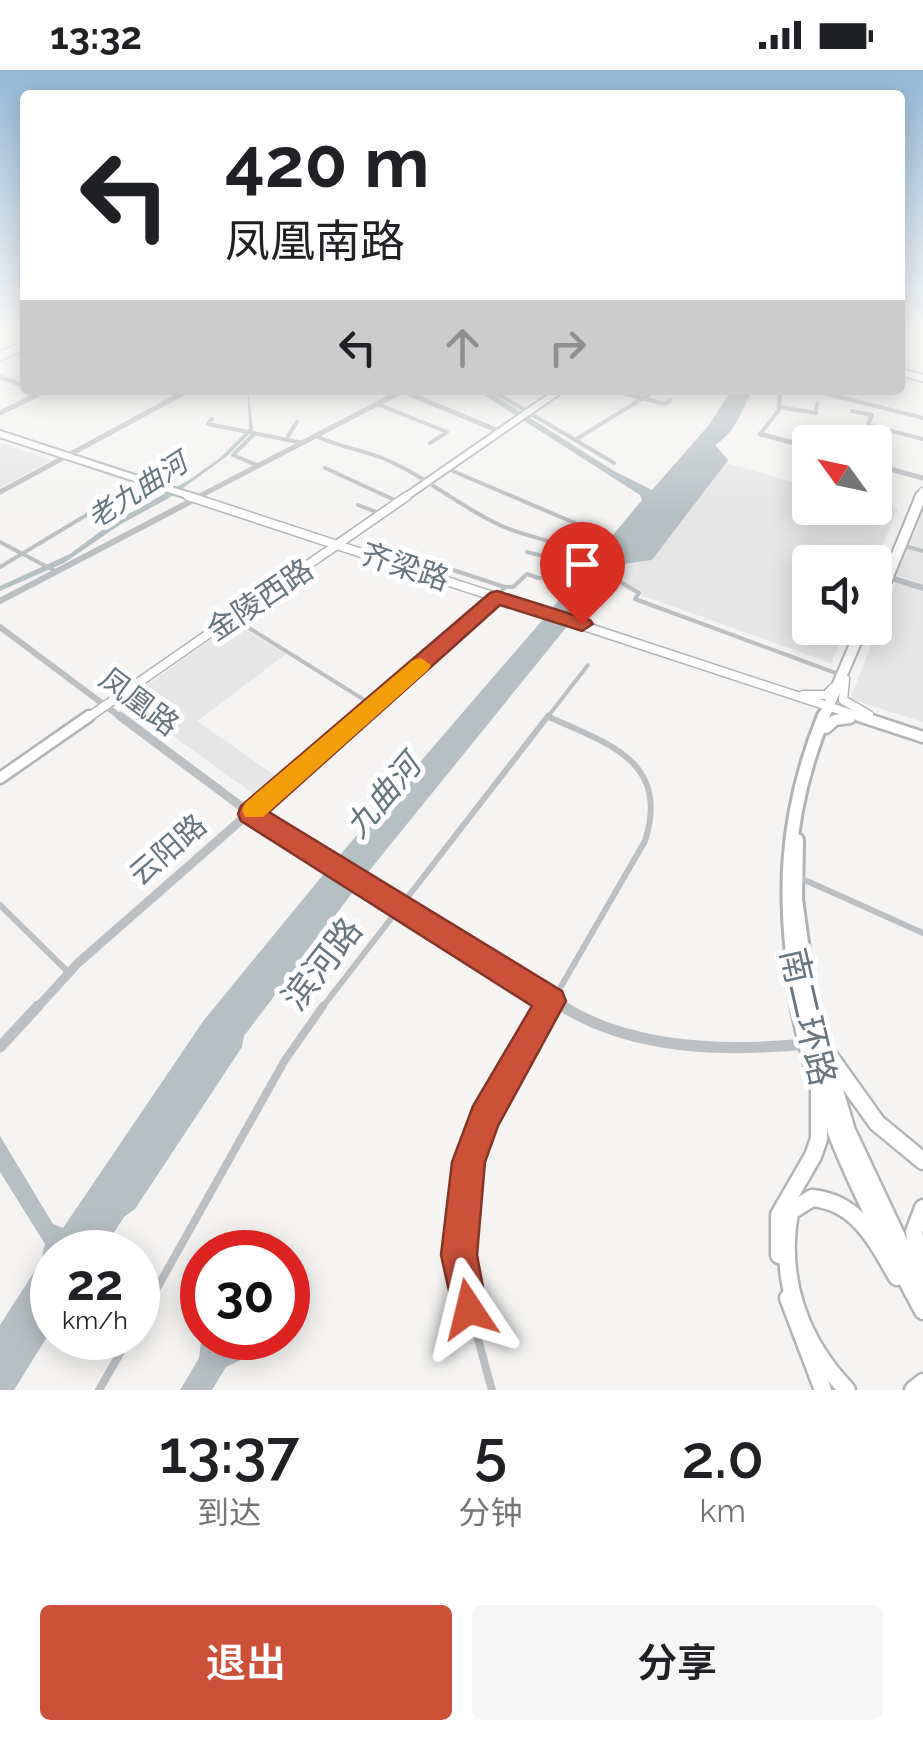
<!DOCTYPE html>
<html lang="zh">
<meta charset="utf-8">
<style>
:root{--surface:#fff;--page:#f6f6f6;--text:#202124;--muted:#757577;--accent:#cd5139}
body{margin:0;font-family:Raleway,"Noto Sans SC",sans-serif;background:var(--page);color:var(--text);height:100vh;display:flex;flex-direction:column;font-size:38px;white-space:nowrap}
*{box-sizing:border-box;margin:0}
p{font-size:32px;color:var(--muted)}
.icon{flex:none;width:55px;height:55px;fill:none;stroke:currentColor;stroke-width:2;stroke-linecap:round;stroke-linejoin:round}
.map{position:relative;height:1320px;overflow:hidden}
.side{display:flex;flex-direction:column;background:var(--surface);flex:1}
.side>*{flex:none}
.top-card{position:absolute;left:20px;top:20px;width:885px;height:305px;border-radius:10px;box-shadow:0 5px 25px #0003;background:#fff;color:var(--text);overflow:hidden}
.needle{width:65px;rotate:303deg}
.buttons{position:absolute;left:792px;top:355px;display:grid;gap:20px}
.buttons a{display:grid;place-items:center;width:100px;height:100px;border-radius:10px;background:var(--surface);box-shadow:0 5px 25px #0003;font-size:50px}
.speed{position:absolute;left:30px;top:1160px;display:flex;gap:20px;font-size:50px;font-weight:700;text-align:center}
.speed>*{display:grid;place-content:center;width:130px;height:130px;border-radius:50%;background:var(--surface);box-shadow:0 5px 25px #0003;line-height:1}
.speed small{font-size:25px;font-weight:400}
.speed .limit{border:15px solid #d22;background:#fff;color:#111}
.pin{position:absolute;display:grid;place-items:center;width:85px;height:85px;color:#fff;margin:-102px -42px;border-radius:50% 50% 50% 0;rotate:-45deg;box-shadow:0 0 10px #0007}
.pin .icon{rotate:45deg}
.me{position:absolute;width:110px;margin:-55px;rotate:350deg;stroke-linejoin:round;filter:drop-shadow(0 0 8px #0008)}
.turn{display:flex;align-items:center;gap:35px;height:210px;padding:0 40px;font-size:45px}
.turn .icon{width:130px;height:130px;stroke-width:2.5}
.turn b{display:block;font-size:70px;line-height:85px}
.lanes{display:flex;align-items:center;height:95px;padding:0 40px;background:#0003;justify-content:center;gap:50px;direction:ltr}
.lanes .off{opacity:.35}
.eta{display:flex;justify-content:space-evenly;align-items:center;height:170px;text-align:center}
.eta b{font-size:60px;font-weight:600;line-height:70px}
.cta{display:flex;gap:20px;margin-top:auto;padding:20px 40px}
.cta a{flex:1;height:115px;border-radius:10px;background:var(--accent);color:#fff;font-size:40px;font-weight:600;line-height:115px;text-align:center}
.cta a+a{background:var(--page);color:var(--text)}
.status{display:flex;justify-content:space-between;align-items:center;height:70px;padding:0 50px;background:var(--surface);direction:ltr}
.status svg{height:28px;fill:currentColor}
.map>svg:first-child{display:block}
.built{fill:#e5e6e5}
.water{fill:#b5c0c3}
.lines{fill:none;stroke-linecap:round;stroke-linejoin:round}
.secondary-far2-casing{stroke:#afb4b7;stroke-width:10}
.secondary-far1-casing{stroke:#afb4b7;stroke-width:11}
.secondary-casing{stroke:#afb4b7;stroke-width:15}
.primary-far3-casing{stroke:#b0b4b7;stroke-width:11}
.primary-far2-casing{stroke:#b0b4b7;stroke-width:14}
.primary-far1-casing{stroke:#b0b4b7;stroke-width:18}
.primary-casing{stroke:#b0b4b7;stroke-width:21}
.minor-far2{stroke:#bcc0c3;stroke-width:4}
.minor-far1{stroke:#bcc0c3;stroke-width:6}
.minor{stroke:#bcc0c3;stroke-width:8}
.tertiary-far3{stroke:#bcc0c3;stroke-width:5}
.tertiary-far2{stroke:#bcc0c3;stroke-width:6}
.tertiary-far1{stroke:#bcc0c3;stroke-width:9}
.tertiary{stroke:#bcc0c3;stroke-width:11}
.secondary-far2{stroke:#fff;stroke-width:6}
.secondary-far1{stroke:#fff;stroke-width:8}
.secondary{stroke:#fff;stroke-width:10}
.primary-far3{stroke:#fff;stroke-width:8}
.primary-far2{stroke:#fff;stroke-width:10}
.primary-far1{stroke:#fff;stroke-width:12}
.primary{stroke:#fff;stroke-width:16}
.route{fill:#cd5139;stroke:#853525;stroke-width:2.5}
.slow{fill:#f59e0b}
.labels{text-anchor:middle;stroke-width:10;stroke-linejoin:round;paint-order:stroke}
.far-water-label{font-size:28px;font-style:italic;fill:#63777c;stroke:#fff}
.street-label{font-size:30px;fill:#67767f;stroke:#fff}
.water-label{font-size:32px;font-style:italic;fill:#63777c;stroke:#fff}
.near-street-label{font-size:35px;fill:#67767f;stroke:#fff}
</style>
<div class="status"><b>13:32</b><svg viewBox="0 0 49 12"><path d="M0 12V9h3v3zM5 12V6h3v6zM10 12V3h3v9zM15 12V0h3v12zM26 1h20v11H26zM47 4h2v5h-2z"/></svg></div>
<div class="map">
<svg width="923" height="1320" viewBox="0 0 923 1320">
<rect width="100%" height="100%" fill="#f5f4f2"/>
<g class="built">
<path d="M0 375 2 374 51 390 0 418Z"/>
<path d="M726 393 810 417V438H875V432L898 439 875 492H810V558H846L831 593 604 512 617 495 652 490Z"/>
<path d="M923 433V514L894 504Z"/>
<path d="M896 512 923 521V652L850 629Z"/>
<path d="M230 556H239L286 584 197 651 277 707 255 725 125 631Z"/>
</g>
<g class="water">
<path d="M248 320 253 360 226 387 169 428 121 454 64 493 0 521V516L70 484 109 455 189 410 220 388 249 359Z"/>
<path d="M476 320H486L614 401 652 420 708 356 732 320H752C743 340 734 364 715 375L728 390 726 393 652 490 617 495 588 538 569 554 365 806 244 966 242 977 135 1139 124 1147 101 1182H52V1259L14 1320H0V1255L41 1191 45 1174 0 1102V1066L53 1154 63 1158 204 950 327 800 545 547 642 430 640 425Z"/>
<path d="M202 1264V1268H262L257 1282 226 1297 212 1320H180L199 1288Z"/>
</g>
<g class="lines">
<defs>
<g id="secondary-far2">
<path d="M900 302 923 308"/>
<path d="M0 364 196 428"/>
<path d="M404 428 560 320"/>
</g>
<g id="secondary-far1">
<path d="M188 426 867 649"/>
<path d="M845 609 843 630 869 645"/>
<path d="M803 625H826L833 618"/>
<path d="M86 649 407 426"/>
<path d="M846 649 850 648"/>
</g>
<g id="secondary">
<path d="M859 646 923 667"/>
<path d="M826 658 835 650 850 648"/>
<path d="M0 708 89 646"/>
</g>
<g id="primary-far3">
<path d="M0 286 25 275"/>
<path d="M920 428 923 422"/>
</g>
<g id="primary-far2">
<path d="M875 538 921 426"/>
<path d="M823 649 862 558"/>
</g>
<g id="primary-far1">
<path d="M797 770 796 829 811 939"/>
<path d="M800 939C781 833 783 747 824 646"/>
</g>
<g id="primary">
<path d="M799 936C818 1044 872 1146 923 1241"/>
<path d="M810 936 847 1061 923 1222"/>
<path d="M824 979 877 1053 923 1091"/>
<path d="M923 1138 914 1162 923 1205"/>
<path d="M779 1185V1145L813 1086 819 1069V1021"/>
<path d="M788 1228 823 1320"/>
<path d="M847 1320C800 1271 778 1209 790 1142L812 1128C858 1132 876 1171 897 1207"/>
<path d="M913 1320 923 1312"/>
</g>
</defs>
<use href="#secondary-far2" class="secondary-far2-casing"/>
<use href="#secondary-far1" class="secondary-far1-casing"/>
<use href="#secondary" class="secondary-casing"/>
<use href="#primary-far3" class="primary-far3-casing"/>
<use href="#primary-far2" class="primary-far2-casing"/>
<use href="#primary-far1" class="primary-far1-casing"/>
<use href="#primary" class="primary-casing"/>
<g class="minor-far2">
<path d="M491 320 614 393"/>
<path d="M612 320 664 334 671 330"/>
<path d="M812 320 923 348"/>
<path d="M377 334 447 362 430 373"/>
<path d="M779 337 816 343 817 334"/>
<path d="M852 341 872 345 868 355 923 369"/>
<path d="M212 349 208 354 303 373"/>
<path d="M760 364 779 340 780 320"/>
<path d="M253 365 233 385 259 396"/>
<path d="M288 366 297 352"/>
<path d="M316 366C338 377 360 379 382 388 425 405 462 439 504 457 532 468 558 471 583 486V496"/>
<path d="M575 370 656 320"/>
<path d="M325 398 399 432"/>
<path d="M448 399 603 465"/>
<path d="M358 435 379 443"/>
<path d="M0 472 55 501"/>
<path d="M901 475 923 481"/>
<path d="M389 492 410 486 505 517 499 524"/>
<path d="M0 497 143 411"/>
<path d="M617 510 639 523 635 529 841 605"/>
<path d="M505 517H513L527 504 538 508 561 507 572 493 527 482"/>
<path d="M233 548 374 636"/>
<path d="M549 647 553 649"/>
<path d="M546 649 588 595"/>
</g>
<g class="minor-far1">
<path d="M798 807 923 863"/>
<path d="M0 835 68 902"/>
<path d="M321 939 548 646"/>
<path d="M548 939 645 771C670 692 610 674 549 647"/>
</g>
<g class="minor">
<path d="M138 1252 285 990 323 936"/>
<path d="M99 1320 129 1268"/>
<path d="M492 1320C466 1229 445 1140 484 1050 502 1011 528 973 550 936"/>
</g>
<g class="tertiary-far3">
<path d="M0 307 25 316"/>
<path d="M400 320 501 362"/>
<path d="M0 343 47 320"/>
<path d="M760 364 810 377"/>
<path d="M875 395 923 408"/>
<path d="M0 422 189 320"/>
<path d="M196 428 402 321"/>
</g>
<g class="tertiary-far2">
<path d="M885 506 923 518"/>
<path d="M0 531 201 426"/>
<path d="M0 557 123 649"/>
<path d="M357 649 499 524"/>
</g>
<g class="tertiary-far1">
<path d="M120 646 250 743 566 939"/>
<path d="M36 939 78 893 360 646"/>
</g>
<g class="tertiary">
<path d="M562 936C632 980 725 982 806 974"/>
<path d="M0 977 38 936"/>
</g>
<use href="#secondary-far2" class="secondary-far2"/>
<use href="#secondary-far1" class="secondary-far1"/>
<use href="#secondary" class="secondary"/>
<use href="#primary-far3" class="primary-far3"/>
<use href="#primary-far2" class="primary-far2"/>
<use href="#primary-far1" class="primary-far1"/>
<use href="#primary" class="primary"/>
</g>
<linearGradient id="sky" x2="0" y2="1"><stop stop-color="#93b9d9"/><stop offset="0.58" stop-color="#fafaf9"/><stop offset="1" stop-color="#fafaf9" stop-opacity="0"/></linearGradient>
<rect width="923" height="445" fill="url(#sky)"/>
<path class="route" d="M497 521 590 550 593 554 582 561 500 535 269 742 562 921 566 931 498 1056 485 1092 477 1185 487 1239 482 1252 469 1257 456 1252 441 1185 452 1092 473 1036 532 936 241 751 238 744 241 736 490 523Z"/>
<path class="slow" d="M421 588 431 595 428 600 263 747H245L242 740 245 733 413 590Z"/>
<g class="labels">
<g class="far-water-label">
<text transform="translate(137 420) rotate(-33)" y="10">老九曲河</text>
</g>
<g class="street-label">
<text transform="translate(405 497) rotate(18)" y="10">齐梁路</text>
<text transform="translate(260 530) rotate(-34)" y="10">金陵西路</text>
<text transform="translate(139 632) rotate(37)" y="10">凤凰路</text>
<text transform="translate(168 780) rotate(-41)" y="10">云阳路</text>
</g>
<g class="water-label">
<text transform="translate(383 726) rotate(-50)" y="11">九曲河</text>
</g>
<g class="near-street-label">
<text transform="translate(322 894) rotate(-52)" y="12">滨河路</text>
<text transform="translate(808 947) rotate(77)" y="12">南二环路</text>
</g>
</g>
</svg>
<div class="buttons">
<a><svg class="needle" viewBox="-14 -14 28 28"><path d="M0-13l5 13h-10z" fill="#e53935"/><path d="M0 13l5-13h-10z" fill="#757577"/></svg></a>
<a><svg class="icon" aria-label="sound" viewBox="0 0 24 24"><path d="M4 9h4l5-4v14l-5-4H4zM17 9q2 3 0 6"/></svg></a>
</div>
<div class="speed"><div>22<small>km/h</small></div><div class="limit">30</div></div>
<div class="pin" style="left:582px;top:554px;background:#d93025"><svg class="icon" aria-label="arrive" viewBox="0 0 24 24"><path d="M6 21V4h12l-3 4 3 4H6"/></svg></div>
<svg class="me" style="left:469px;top:1239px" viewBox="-20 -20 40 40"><path d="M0-17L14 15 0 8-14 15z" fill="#cd5139" stroke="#fff" stroke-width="4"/></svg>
<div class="top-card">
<div class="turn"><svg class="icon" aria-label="left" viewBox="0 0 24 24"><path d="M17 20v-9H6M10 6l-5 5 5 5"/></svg><div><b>420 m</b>凤凰南路</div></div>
<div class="lanes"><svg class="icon" aria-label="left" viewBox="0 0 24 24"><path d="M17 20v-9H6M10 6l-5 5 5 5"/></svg><svg class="icon off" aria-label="ahead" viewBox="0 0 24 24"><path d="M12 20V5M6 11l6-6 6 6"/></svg><svg class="icon off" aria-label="right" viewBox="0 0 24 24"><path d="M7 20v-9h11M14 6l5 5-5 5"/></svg></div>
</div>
</div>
<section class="side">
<div class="eta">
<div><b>13:37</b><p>到达</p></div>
<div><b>5</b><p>分钟</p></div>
<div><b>2.0</b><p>km</p></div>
</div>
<div class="cta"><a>退出</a><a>分享</a></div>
</section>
